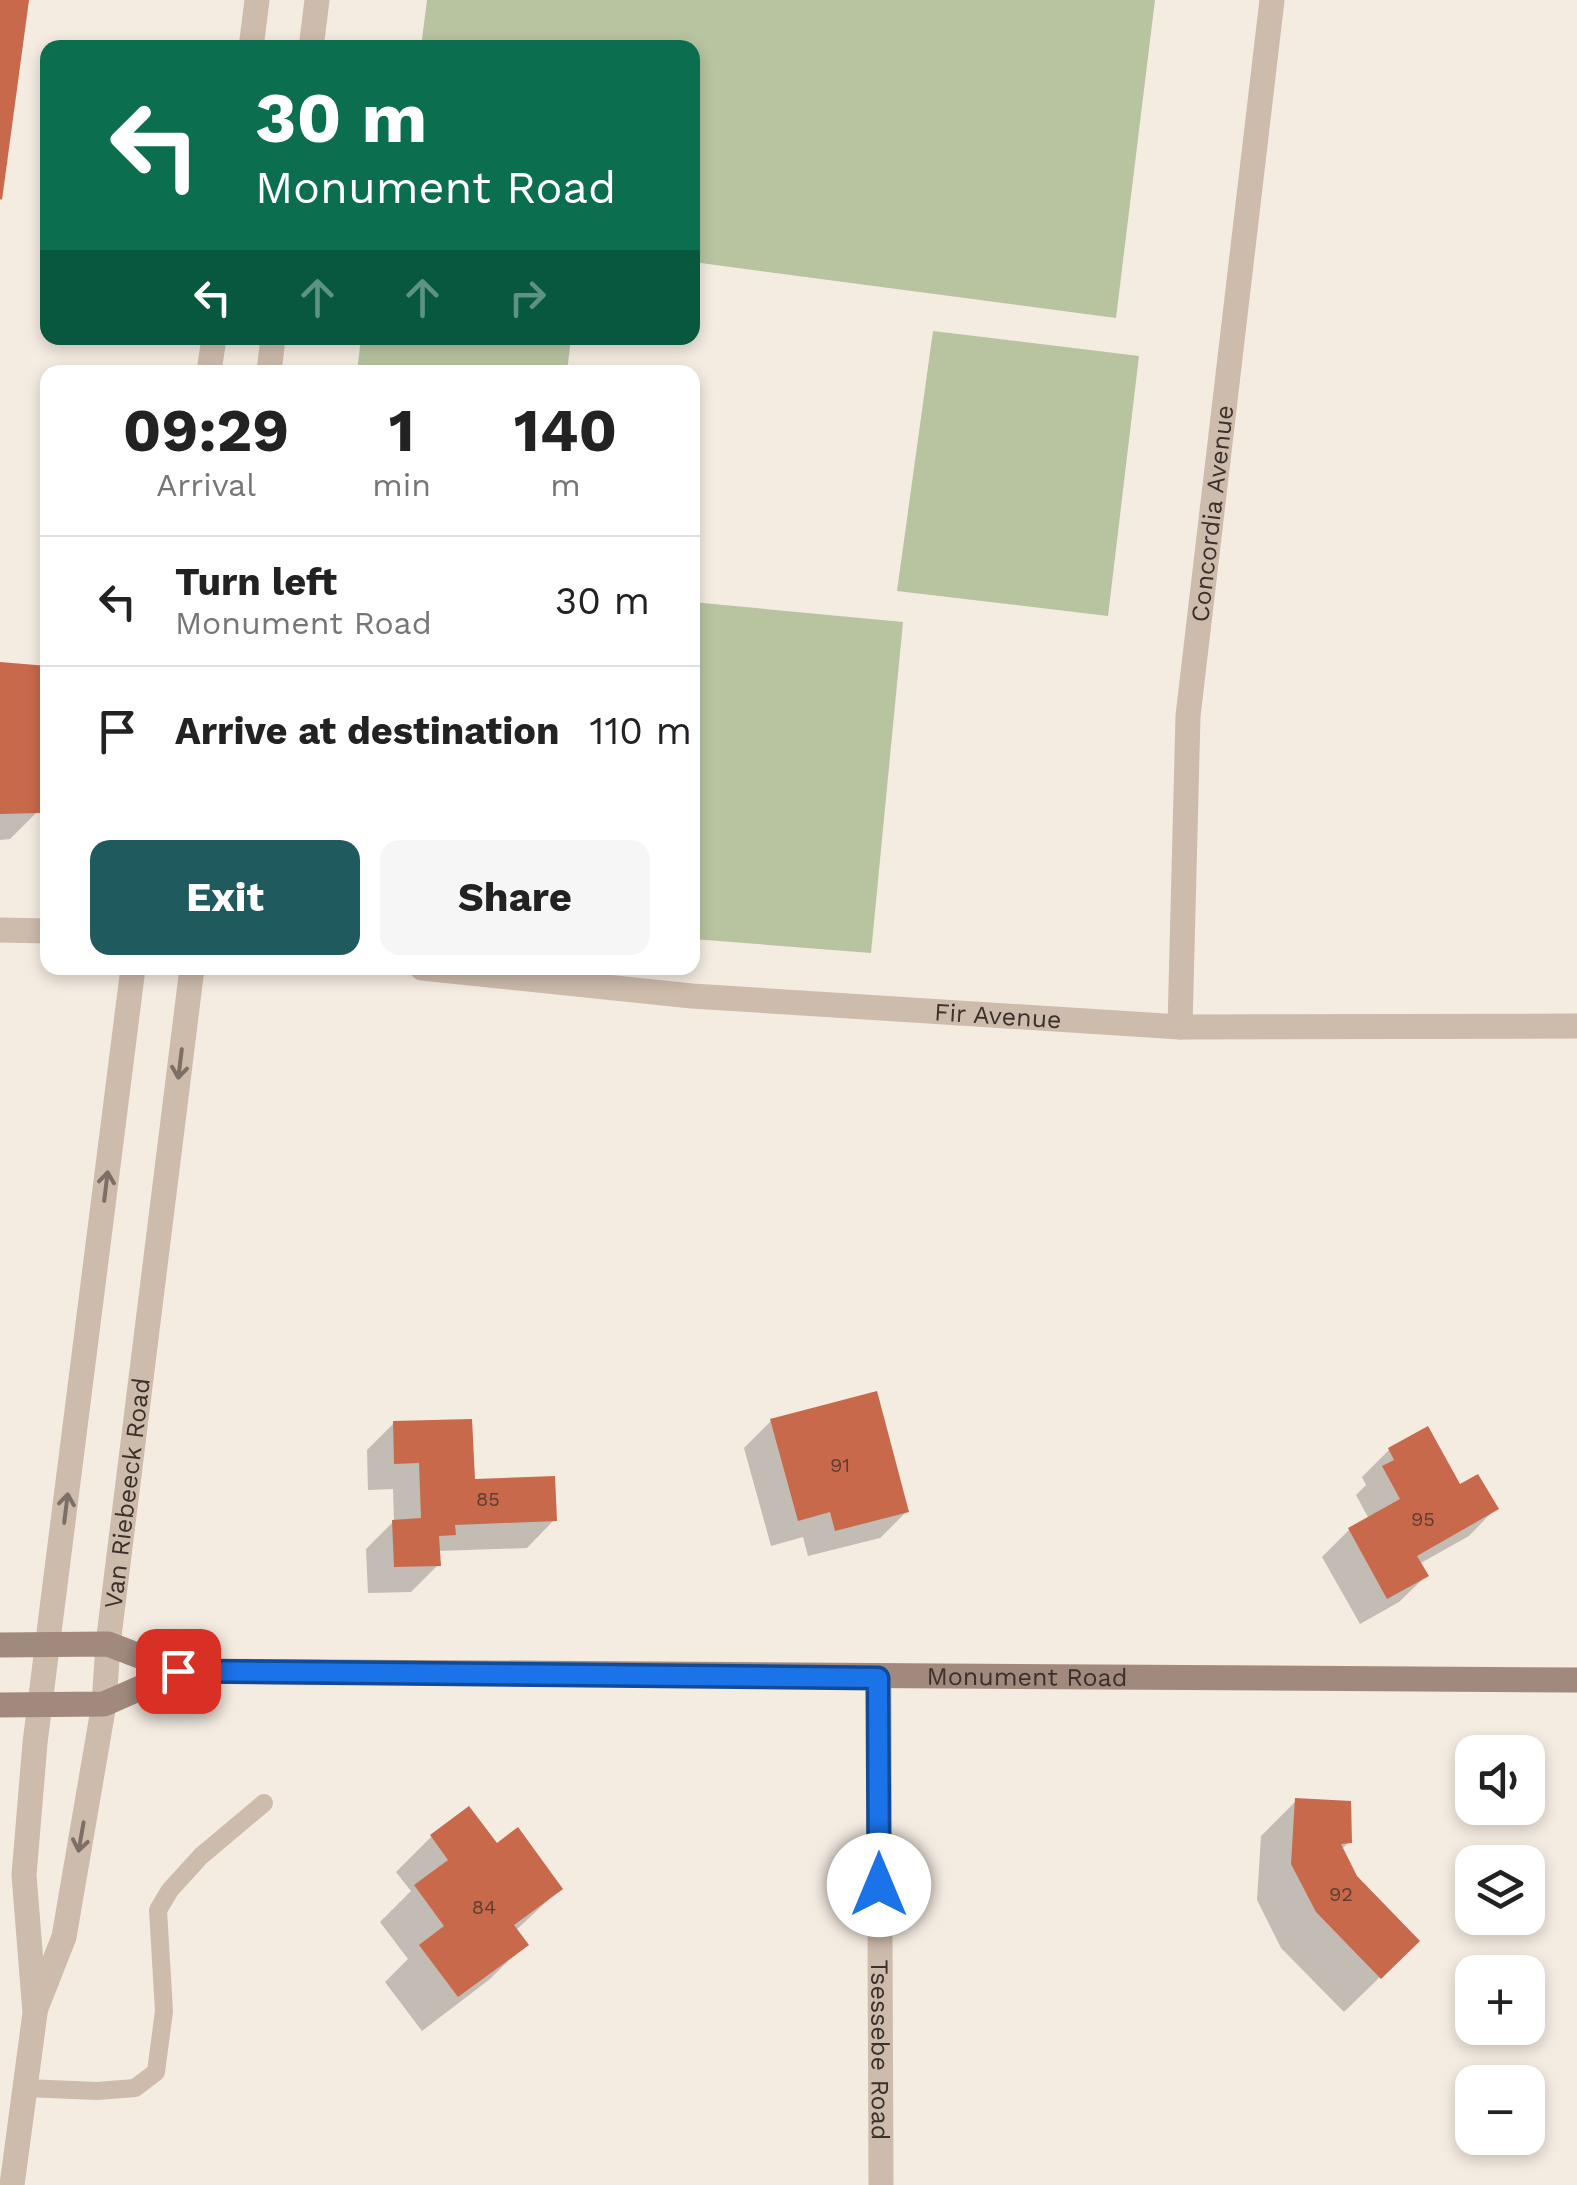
<!DOCTYPE html>
<meta charset="utf-8">
<style>
:root{--surface:#fff;--page:#f6f6f6;--text:#222;--muted:#767676;--line:#e0e0e0;--accent:#1f5a5e}
body{margin:0;font-family:"Work Sans",sans-serif;background:var(--page);color:var(--text);height:100vh;display:flex;flex-direction:column;font-size:38px;white-space:nowrap}
*{box-sizing:border-box;margin:0}
p{font-size:32px;color:var(--muted)}
.icon{flex:none;width:55px;height:55px;fill:none;stroke:currentColor;stroke-width:2;stroke-linecap:round;stroke-linejoin:round}
.map{position:relative;flex:1;overflow:hidden}
.panel{position:absolute;left:40px;top:365px;width:660px;height:610px;display:flex;flex-direction:column;background:var(--surface);border-radius:20px;box-shadow:0 5px 15px #0003}
.panel>*{flex:none}
.banner{position:absolute;left:40px;top:40px;width:660px;height:305px;border-radius:20px;box-shadow:0 5px 15px #0003;background:#0b6e4f;color:#fff;overflow:hidden}
.tools{position:absolute;left:1455px;top:1735px;display:grid;gap:20px}
.tools a{display:grid;place-items:center;width:90px;height:90px;border-radius:20px;background:var(--surface);box-shadow:0 5px 15px #0003;font-size:50px}
.pin{position:absolute;display:grid;place-items:center;width:85px;height:85px;color:#fff;margin:-42px;border-radius:20px;box-shadow:0 5px 15px #0006}
.me{position:absolute;width:110px;margin:-55px;rotate:0deg;stroke-linejoin:round;filter:drop-shadow(0 0 8px #0008)}
.turn{display:flex;align-items:center;gap:35px;height:210px;padding:0 50px;font-size:45px}
.turn .icon{width:130px;height:130px;stroke-width:2.5}
.turn b{display:block;font-size:70px;line-height:85px}
.lanes{display:flex;align-items:center;height:95px;padding:0 50px;background:#0003;justify-content:center;gap:50px;direction:ltr}
.lanes .off{opacity:.35}
.eta{display:flex;justify-content:space-evenly;align-items:center;height:170px;text-align:center}
.eta b{font-size:60px;font-weight:700;line-height:70px}
.button{display:flex;gap:20px;margin-top:auto;padding:20px 50px}
.button a{flex:1;height:115px;border-radius:20px;background:var(--accent);color:#fff;font-size:40px;font-weight:700;line-height:115px;text-align:center}
.button a+a{background:var(--page);color:var(--text)}
ul{padding:0;list-style:none}
li{display:flex;align-items:center;gap:30px;height:130px;padding:0 50px;border-top:2px solid var(--line)}
li div{flex:1}
li b{display:block;font-size:38px}
li em{font-style:normal}
.map>svg:first-child{display:block}
.green{fill:#b8c4a0}
.shadow{fill:#0003}
.building{fill:#c8694b}
.lines{fill:none;stroke-linecap:round;stroke-linejoin:round}
.service{stroke:#cdbbac;stroke-width:18}
.minor{stroke:#cdbbac;stroke-width:25}
.tertiary{stroke:#cdbbac;stroke-width:25}
.secondary{stroke:#a18a7d;stroke-width:25}
.oneway{stroke:#7d6f65}
.route-casing{stroke:#114b97;stroke-width:25}
.route{stroke:#1a73e8;stroke-width:18}
.labels{text-anchor:middle;stroke-width:8;stroke-linejoin:round;paint-order:stroke}
.number-label{font-size:20px;fill:#5e3e33}
.street-label{font-size:25px;fill:#3b302b;stroke:#fbf5ee}
</style>
<div class="map">
<svg width="1577" height="2185" viewBox="0 0 1577 2185">
<rect width="100%" height="100%" fill="#f4ebe1"/>
<g class="green">
<path d="M427 0H1155L1116 318 693 262 692 48 421 47Z"/>
<path d="M933 331 1139 356 1108 616 897 591Z"/>
<path d="M361 338H571L567 372H357Z"/>
<path d="M692 602 903 622 871 953 693 939Z"/>
</g>
<g class="shadow">
<path d="M0 664 37 812 10 839 0 840Z"/>
<path d="M771 1421 907 1511 880 1538 808 1556 803 1537 771 1546 744 1448Z"/>
<path d="M394 1423 473 1482 554 1520 527 1548 437 1551 438 1565 411 1592 368 1593 366 1549 394 1521 393 1489 368 1490 367 1450Z"/>
<path d="M1427 1430 1459 1488 1495 1509 1469 1536 1419 1564 1426 1576 1399 1602 1360 1624 1322 1557 1349 1530 1369 1519 1356 1495 1366 1485 1362 1477 1389 1450Z"/>
<path d="M1296 1801 1349 1842 1341 1850 1381 1976 1344 2012 1281 1948 1257 1900 1261 1836Z"/>
<path d="M431 1837 496 1846 560 1889 515 1931 525 1944 490 1979 422 2031 385 1982 408 1959 380 1922 411 1891 396 1872Z"/>
</g>
<g class="building">
<path d="M0 0H29L2 200 0 199Z"/>
<path d="M0 662 48 666V726L40 813 0 814Z"/>
<path d="M877 1391 909 1512 835 1531 830 1512 798 1521 770 1419Z"/>
<path d="M472 1419 475 1479 555 1476 557 1521 455 1525 456 1535 439 1536 441 1566 394 1567 392 1520 421 1518 419 1463 394 1464 393 1421Z"/>
<path d="M1428 1426 1460 1484 1478 1474 1499 1509 1417 1556 1429 1576 1387 1599 1348 1528 1400 1499 1382 1466 1394 1460 1388 1448Z"/>
<path d="M1295 1798 1351 1801 1352 1843 1341 1844 1357 1876 1420 1941 1381 1979 1316 1912 1291 1864Z"/>
<path d="M469 1806 497 1843 518 1827 563 1889 514 1925 529 1945 458 1997 419 1945 444 1926 414 1885 448 1860 430 1835Z"/>
</g>
<g class="lines">
<path class="service" d="M25 2088 97 2091 135 2088 156 2072 164 2011 158 1910 170 1890 201 1856 264 1803"/>
<g class="minor">
<path d="M0 930 48 931"/>
<path id="s1" d="M422 968 692 996 1180 1027 1577 1026"/>
<path id="s2" d="M1180 1027 1188 716 1272 0"/>
<path id="s3" d="M879 1678 881 2185"/>
</g>
<g class="tertiary">
<path d="M251 48 257 0"/>
<path d="M311 48 317 0"/>
<path d="M209 372 214 338"/>
<path d="M269 372 273 338"/>
<path id="s4" d="M36 2008 64 1937 104 1704 108 1644 192 968"/>
<path d="M12 2185 35 2013 24 1875 35 1743 133 968"/>
</g>
<g class="secondary">
<path id="s5" d="M0 1645 108 1644 179 1671 1577 1680"/>
<path d="M0 1705 104 1704 179 1671"/>
</g>
</g>
<defs><path id="oneway-shaft" d="M-6 0H5M1.5-3L5.5 0L1.5 3" fill="none" stroke-width="1.6" stroke-linecap="round" stroke-linejoin="round" transform="scale(2.5)"/></defs>
<g class="oneway">
<use href="#oneway-shaft" transform="translate(180 1064) rotate(97)"/>
<use href="#oneway-shaft" transform="translate(106 1186) rotate(-83)"/>
<use href="#oneway-shaft" transform="translate(66 1508) rotate(-83)"/>
<use href="#oneway-shaft" transform="translate(81 1837) rotate(100)"/>
</g>
<g class="lines">
<defs>
<path id="route" d="M178 1671 878 1678 879 1885"/>
</defs>
<use href="#route" class="route-casing"/>
<use href="#route" class="route"/>
</g>
<g class="labels">
<g class="number-label">
<text x="840" y="1472">91</text>
<text x="488" y="1506">85</text>
<text x="1423" y="1526">95</text>
<text x="1341" y="1901">92</text>
<text x="484" y="1914">84</text>
</g>
<g class="street-label">
<text dy="9" stroke="none"><textPath href="#s2" startOffset="515">Concordia Avenue</textPath></text>
<text dy="9" stroke="none"><textPath href="#s1" startOffset="578">Fir Avenue</textPath></text>
<text dy="9" stroke="none"><textPath href="#s4" startOffset="525">Van Riebeeck Road</textPath></text>
<text dy="9" stroke="none"><textPath href="#s5" startOffset="1032">Monument Road</textPath></text>
<text dy="9" stroke="none"><textPath href="#s3" startOffset="372">Tsessebe Road</textPath></text>
</g>
</g>
</svg>
<div class="tools">
<a><svg class="icon" aria-label="sound" viewBox="0 0 24 24"><path d="M4 9h4l5-4v14l-5-4H4zM17 9q2 3 0 6"/></svg></a>
<a><svg class="icon" aria-label="layers" viewBox="0 0 24 24"><path d="M12 4l9 5-9 5-9-5zM3 14l9 5 9-5"/></svg></a>
<a>+</a>
<a>−</a>
</div>
<div class="pin" style="left:178px;top:1671px;background:#d93025"><svg class="icon" aria-label="arrive" viewBox="0 0 24 24"><path d="M6 21V4h12l-3 4 3 4H6"/></svg></div>
<svg class="me" style="left:879px;top:1885px" viewBox="-20 -20 40 40"><circle r="19" fill="#fff"/><path d="M0-13L10 11 0 6-10 11z" fill="#1a73e8"/></svg>
<div class="banner">
<div class="turn"><svg class="icon" aria-label="left" viewBox="0 0 24 24"><path d="M17 20v-9H6M10 6l-5 5 5 5"/></svg><div><b>30 m</b>Monument Road</div></div>
<div class="lanes"><svg class="icon" aria-label="left" viewBox="0 0 24 24"><path d="M17 20v-9H6M10 6l-5 5 5 5"/></svg><svg class="icon off" aria-label="ahead" viewBox="0 0 24 24"><path d="M12 20V5M6 11l6-6 6 6"/></svg><svg class="icon off" aria-label="ahead" viewBox="0 0 24 24"><path d="M12 20V5M6 11l6-6 6 6"/></svg><svg class="icon off" aria-label="right" viewBox="0 0 24 24"><path d="M7 20v-9h11M14 6l5 5-5 5"/></svg></div>
</div>
<section class="panel">
<div class="eta">
<div><b>09:29</b><p>Arrival</p></div>
<div><b>1</b><p>min</p></div>
<div><b>140</b><p>m</p></div>
</div>
<ul>
<li><svg class="icon" aria-label="left" viewBox="0 0 24 24"><path d="M17 20v-9H6M10 6l-5 5 5 5"/></svg><div><b>Turn left</b><p>Monument Road</p></div><em>30 m</em></li>
<li><svg class="icon" aria-label="arrive" viewBox="0 0 24 24"><path d="M6 21V4h12l-3 4 3 4H6"/></svg><div><b>Arrive at destination</b></div><em>110 m</em></li>
</ul>
<div class="button"><a>Exit</a><a>Share</a></div>
</section>
</div>
